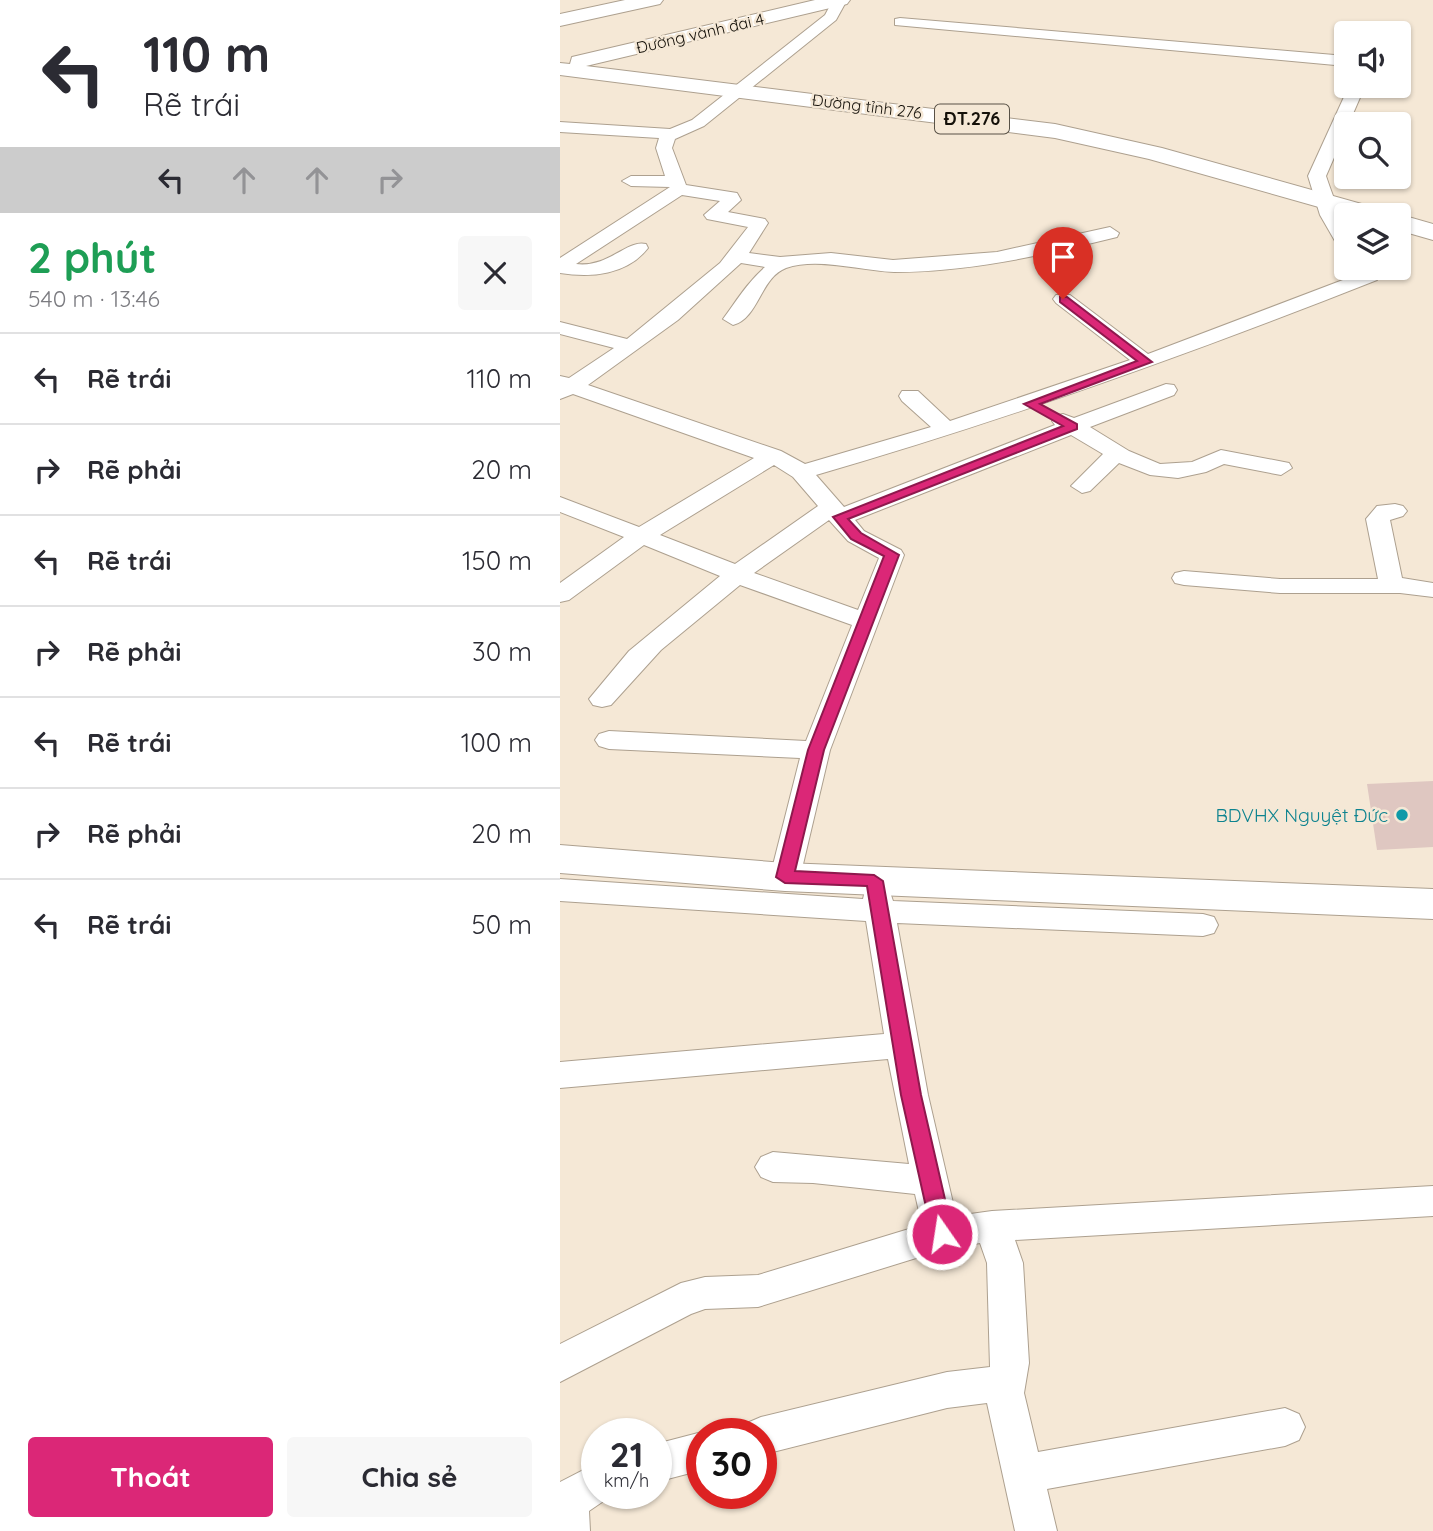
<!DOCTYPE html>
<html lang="vi">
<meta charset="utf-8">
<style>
:root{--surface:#fff;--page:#f7f7f7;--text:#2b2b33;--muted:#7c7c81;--line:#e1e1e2;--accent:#db2777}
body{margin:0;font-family:Quicksand,sans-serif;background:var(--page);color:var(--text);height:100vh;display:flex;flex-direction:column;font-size:26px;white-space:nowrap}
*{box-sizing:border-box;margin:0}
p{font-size:23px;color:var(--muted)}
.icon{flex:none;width:38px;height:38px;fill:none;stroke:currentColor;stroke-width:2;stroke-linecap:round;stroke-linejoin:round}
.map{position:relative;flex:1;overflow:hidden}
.panel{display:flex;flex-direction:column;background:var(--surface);width:560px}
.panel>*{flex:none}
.hud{background:#fff;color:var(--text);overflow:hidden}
.buttons{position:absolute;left:774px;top:21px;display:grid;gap:14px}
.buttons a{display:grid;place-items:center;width:77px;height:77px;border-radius:7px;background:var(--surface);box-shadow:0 2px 5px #0004;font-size:35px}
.speed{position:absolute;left:21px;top:1418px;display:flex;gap:14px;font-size:35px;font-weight:700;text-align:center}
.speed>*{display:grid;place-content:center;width:91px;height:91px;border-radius:50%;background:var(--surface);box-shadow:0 2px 5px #0004;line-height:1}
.speed small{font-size:18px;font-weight:400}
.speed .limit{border:10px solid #d22;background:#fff;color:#111}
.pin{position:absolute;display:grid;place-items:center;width:60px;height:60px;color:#fff;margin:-72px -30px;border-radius:50% 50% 50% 0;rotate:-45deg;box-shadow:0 0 7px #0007}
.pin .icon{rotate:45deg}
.me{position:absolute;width:77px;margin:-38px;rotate:347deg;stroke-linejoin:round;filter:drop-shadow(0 0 5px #0008)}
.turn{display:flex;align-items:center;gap:24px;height:147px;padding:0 28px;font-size:32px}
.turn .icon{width:91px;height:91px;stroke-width:2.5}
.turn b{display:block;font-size:49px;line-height:60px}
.lanes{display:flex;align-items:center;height:66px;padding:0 28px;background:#0003;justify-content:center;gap:35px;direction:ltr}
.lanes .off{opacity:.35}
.round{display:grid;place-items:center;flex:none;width:74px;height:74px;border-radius:7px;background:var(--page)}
.head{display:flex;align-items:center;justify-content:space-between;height:119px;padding:0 28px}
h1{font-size:42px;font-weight:700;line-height:52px;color:#1e9e55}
.cta{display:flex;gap:14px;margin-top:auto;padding:14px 28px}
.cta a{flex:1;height:80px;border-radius:7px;background:var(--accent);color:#fff;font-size:28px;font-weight:700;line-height:80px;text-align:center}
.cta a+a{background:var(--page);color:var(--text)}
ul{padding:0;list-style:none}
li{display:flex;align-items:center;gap:21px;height:91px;padding:0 28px;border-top:2px solid var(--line)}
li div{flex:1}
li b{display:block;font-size:26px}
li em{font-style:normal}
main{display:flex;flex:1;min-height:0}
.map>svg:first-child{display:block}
.building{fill:#dfc7c1}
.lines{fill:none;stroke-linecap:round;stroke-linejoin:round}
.street-casing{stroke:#ada08f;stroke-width:2}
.secondary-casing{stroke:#ada08f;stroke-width:2}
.primary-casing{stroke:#ada08f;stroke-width:2}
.street{fill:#fff;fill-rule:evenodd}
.secondary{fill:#fff;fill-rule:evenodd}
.primary{fill:#fff;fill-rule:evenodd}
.route{fill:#db2777;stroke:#8e194d;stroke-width:2}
.culture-dot{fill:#0f9aa8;stroke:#f5e8d6;stroke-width:2.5}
.labels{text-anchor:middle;stroke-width:5;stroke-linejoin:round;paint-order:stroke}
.far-street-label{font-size:16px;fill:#141009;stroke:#f5e8d6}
.shield{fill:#f5e8d6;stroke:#585146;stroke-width:2}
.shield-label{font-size:18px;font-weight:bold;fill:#141009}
.culture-label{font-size:19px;fill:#0d838f;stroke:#f5e8d6;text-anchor:end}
</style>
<main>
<section class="panel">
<div class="hud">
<div class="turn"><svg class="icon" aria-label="left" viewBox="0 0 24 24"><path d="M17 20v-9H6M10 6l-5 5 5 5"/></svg><div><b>110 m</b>Rẽ trái</div></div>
<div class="lanes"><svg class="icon" aria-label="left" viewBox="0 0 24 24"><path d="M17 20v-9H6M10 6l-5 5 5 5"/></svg><svg class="icon off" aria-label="ahead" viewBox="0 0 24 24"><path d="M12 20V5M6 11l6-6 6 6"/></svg><svg class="icon off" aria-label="ahead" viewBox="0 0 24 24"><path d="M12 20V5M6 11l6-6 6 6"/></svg><svg class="icon off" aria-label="right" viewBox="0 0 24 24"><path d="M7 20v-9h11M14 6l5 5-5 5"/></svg></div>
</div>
<div class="head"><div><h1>2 phút</h1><p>540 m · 13:46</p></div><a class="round"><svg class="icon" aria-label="close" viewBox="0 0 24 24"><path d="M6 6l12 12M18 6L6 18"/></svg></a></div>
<ul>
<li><svg class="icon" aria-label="left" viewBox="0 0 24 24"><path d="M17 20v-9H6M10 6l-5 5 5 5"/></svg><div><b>Rẽ trái</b></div><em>110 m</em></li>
<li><svg class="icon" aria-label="right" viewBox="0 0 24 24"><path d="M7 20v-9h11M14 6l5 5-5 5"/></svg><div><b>Rẽ phải</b></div><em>20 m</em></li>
<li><svg class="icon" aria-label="left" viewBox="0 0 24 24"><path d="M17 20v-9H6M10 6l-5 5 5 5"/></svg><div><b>Rẽ trái</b></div><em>150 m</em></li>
<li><svg class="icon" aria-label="right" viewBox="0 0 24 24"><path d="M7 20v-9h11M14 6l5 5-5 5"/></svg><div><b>Rẽ phải</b></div><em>30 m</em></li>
<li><svg class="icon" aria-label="left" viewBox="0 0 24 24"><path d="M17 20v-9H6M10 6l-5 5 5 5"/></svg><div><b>Rẽ trái</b></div><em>100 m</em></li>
<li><svg class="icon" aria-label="right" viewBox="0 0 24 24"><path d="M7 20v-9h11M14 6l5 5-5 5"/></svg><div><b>Rẽ phải</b></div><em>20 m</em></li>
<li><svg class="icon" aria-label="left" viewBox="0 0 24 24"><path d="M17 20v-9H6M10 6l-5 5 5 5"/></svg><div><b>Rẽ trái</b></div><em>50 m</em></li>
</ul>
<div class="cta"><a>Thoát</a><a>Chia sẻ</a></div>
</section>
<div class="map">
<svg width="873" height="1531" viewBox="0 0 873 1531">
<rect width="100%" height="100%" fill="#f5e8d6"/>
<path class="building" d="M873 781V847L817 850 807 784Z"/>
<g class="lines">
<defs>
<g id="street">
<path d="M273 0H287L276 20 144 126 115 139 112 148 126 185 177 193 181 200 168 212 205 219 208 223 189 253 220 257 271 253 333 260 437 252 550 227 559 233 557 237C484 255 409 272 334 272 301 271 258 257 226 268 200 278 199 318 173 325L163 319C177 300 187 283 205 267L181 263 118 320 28 385 221 451 245 464 371 427 342 401 339 396 342 391H358L390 421 570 360 496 303 493 299 496 295H510L588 354 796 275 791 268H812L820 276 817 280C632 353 447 420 256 475L284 507 495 425 492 421 495 416 503 414 514 418 606 384 614 385 617 390 614 395 530 427 569 451 600 464 632 462 661 450 729 463 732 468 721 475 664 464 646 472 618 478 590 475 559 463 530 491 522 493 511 486 543 454 511 435 295 520 304 531 341 550 344 555 270 750 240 877 236 884 225 888 214 884 210 877 240 758 49 749 39 746 35 740 39 734 49 731 246 741 292 625 180 585 101 650 51 705 42 707 33 705 29 699 69 651 160 576 84 545 9 600 0 602V583L64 537 0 512V497L79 527 194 458 13 394 0 399V376L9 378 54 348 0 334V322L67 339 160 263 188 227 147 219 144 215 160 201 122 195 16 264C49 268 67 239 86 244L88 248C67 275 31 278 0 273V258L110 187 71 186 62 181 71 176H105L96 148 99 138 0 132V122L110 129 132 120 265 15ZM214 465 233 477 258 506 175 564 100 535ZM269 520 288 541 319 558 298 610 194 573Z"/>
<path d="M340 18 786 56V66L335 25V19Z"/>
<path d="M789 86H805L766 176C774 201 786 224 786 250L779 248 760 215 748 176Z"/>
<path d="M835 504 843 506 847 511 843 516 830 520 842 578 873 583V597L840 593H720L624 585 615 583 612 578 615 573 624 571 720 579H818L806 519 817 506Z"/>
<path d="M0 879 303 899 306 886 317 883 328 886 333 901 643 914 654 917 658 925 654 933 643 936 337 923 368 1095 396 1216 432 1211 873 1186V1216L455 1240 463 1263 469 1363 464 1393 478 1452 725 1408 739 1414 745 1427 739 1440 725 1446 487 1489 497 1531H455L427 1403 387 1408 201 1455V1433H182L187 1423 201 1417 387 1372 430 1367 427 1263 420 1243 382 1250 198 1307 145 1309 131 1314 0 1382V1344L121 1283 145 1277 198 1275 362 1225 355 1194 253 1183 213 1182 201 1177 195 1167 201 1157 213 1152 349 1164 328 1059 0 1088V1062L324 1034 306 921 0 901Z"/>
<path d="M142 1432 145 1433H142V1470L96 1482V1444Z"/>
<path d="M37 1463V1493H53L51 1496 29 1511 30 1531H0V1482Z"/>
</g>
<path id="secondary" d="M0 845 225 863 873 889V919L225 891 0 873Z"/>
<g id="primary">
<path d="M65 0H103L100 4 0 26V14Z"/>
<path d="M255 0H290L287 4 26 66 495 124 602 148 823 210 826 215H787L589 159 495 138 0 75V63L10 64 12 57Z"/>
<path d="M838 214 873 224V240L838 230V215H835Z"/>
</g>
</defs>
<use href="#street" class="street-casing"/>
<use href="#secondary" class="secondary-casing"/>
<use href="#primary" class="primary-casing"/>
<use href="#street" class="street"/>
<use href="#secondary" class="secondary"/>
<use href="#primary" class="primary"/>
</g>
<path class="route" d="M500 297H507L592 362 480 404 517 424V429L288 519 301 533 339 555 264 750 235 871 314 875 323 881 361 1095 393 1234 390 1240 382 1243 375 1240 372 1234 341 1095 307 886 225 883 216 877 248 750 324 556 291 539 273 517 503 426 464 404 577 361 500 302Z"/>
<circle class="culture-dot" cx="842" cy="815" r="7"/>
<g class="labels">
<g class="far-street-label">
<text transform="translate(140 33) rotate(-13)" y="6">Đường vành đai 4</text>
<text transform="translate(307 106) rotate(7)" y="6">Đường tỉnh 276</text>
</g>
<rect class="shield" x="375" y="104.5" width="74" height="29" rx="5"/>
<g class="shield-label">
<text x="412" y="125">ĐT.276</text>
</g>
<g class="culture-label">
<text x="828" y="822">BDVHX Nguyệt Đức</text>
</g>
</g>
</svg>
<div class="buttons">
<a><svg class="icon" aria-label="sound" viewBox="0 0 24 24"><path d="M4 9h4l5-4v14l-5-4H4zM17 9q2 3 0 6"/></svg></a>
<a><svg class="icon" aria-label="search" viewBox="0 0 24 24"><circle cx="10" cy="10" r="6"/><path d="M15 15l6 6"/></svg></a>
<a><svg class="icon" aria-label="layers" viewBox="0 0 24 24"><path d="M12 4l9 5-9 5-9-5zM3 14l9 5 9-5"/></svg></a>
</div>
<div class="speed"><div>21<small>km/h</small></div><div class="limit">30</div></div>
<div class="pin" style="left:503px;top:299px;background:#d93025"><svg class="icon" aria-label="arrive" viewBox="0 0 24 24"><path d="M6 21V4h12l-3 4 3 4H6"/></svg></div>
<svg class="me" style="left:382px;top:1234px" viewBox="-20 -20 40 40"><circle r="17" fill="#db2777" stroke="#fff" stroke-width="3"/><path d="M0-11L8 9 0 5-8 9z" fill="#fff"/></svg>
</div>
</main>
